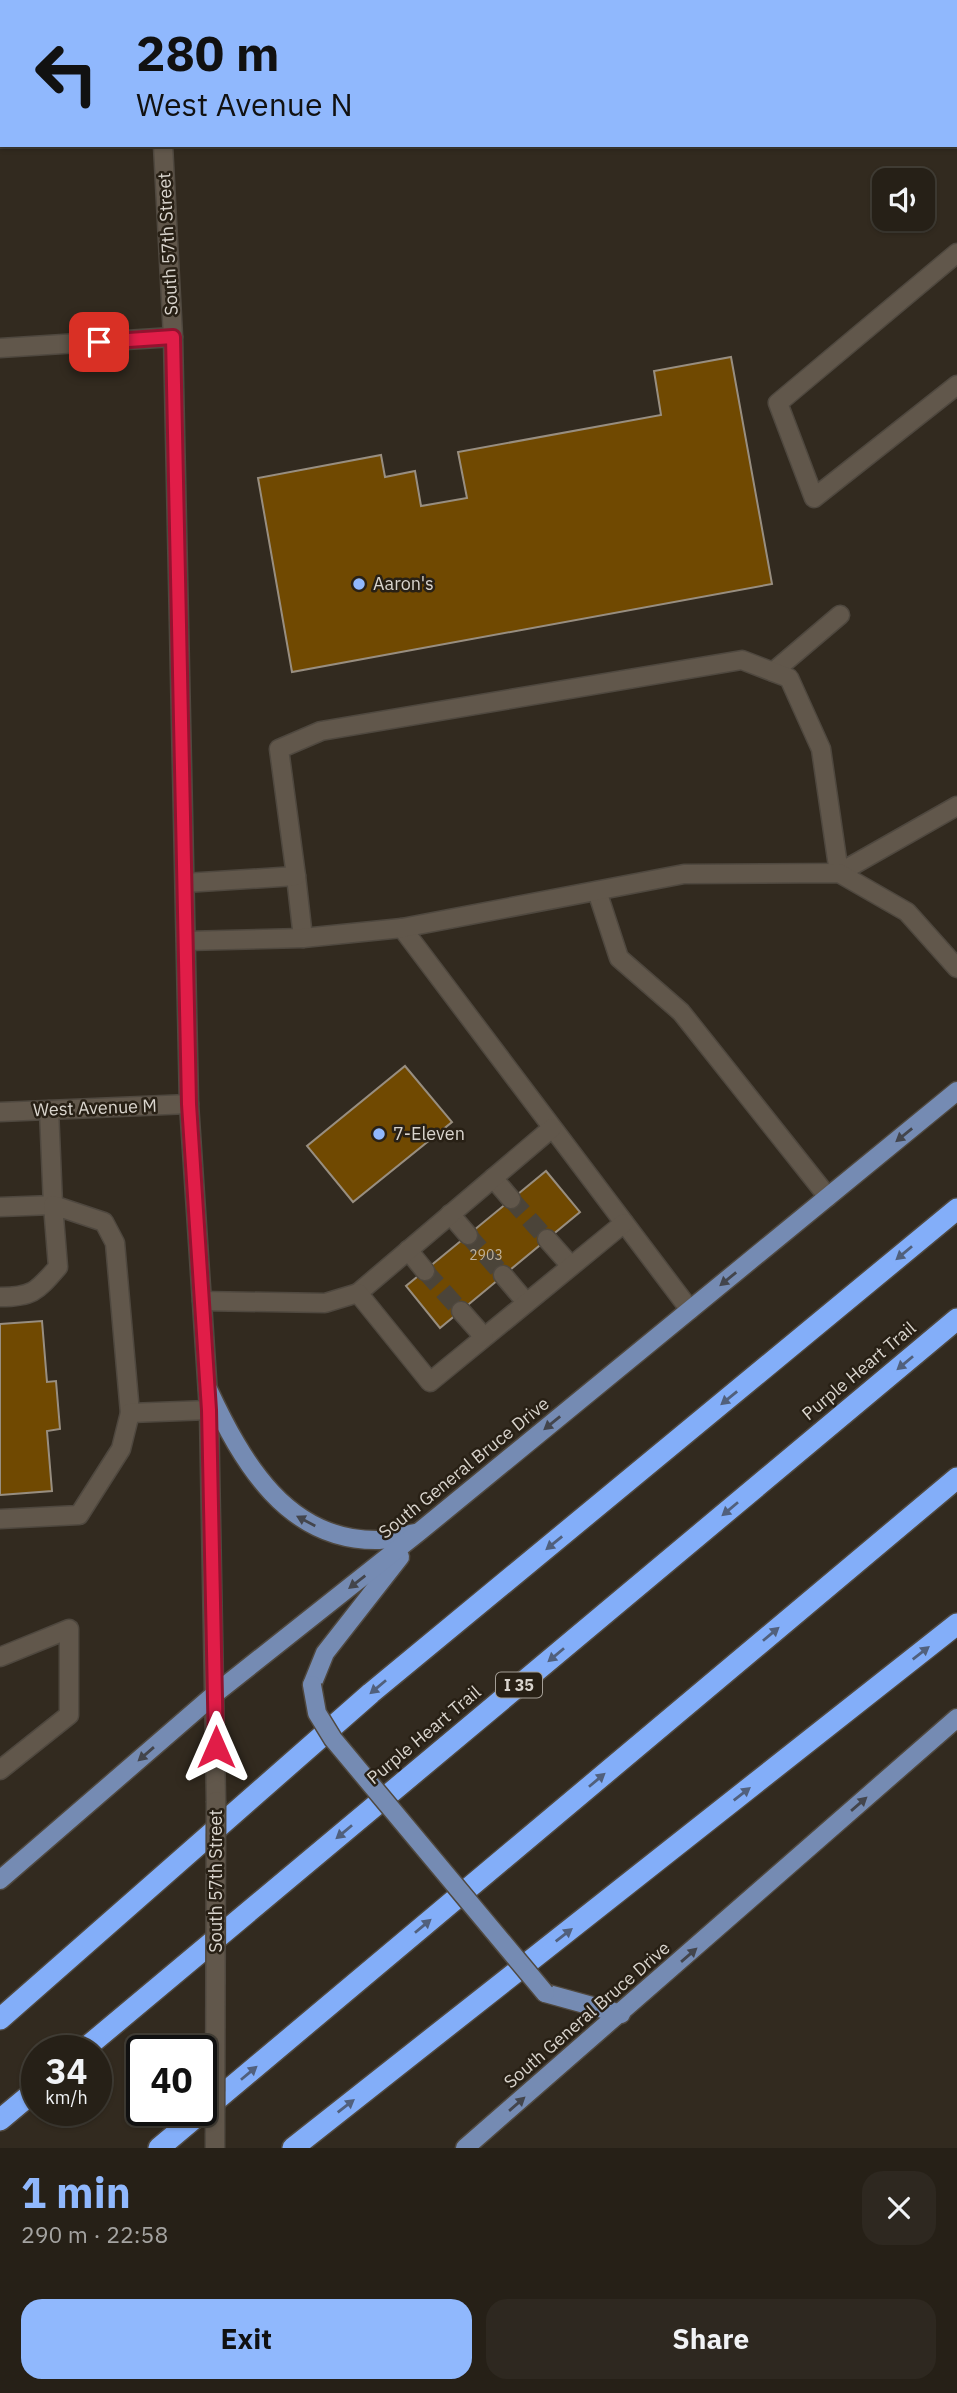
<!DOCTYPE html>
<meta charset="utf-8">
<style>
:root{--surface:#262017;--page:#2e2820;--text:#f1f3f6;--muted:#a4a3a1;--line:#423e36;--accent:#90b8fd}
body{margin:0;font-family:"IBM Plex Sans",sans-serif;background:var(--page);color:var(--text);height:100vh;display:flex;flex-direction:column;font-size:26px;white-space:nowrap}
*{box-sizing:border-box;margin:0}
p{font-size:23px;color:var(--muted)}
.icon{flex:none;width:38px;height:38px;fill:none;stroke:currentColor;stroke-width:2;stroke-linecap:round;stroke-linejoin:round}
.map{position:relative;height:2148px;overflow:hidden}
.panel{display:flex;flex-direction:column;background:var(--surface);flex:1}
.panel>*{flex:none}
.guide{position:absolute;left:0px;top:0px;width:957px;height:147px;box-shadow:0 2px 5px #0004,0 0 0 2px var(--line);background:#90b8fd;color:#111;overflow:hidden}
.controls{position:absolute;left:872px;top:168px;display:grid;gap:14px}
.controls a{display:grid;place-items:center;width:63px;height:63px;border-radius:14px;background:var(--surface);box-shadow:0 2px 5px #0004,0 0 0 2px var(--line);font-size:35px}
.speed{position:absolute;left:21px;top:2035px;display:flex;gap:14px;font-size:35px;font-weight:700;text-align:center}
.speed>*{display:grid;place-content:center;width:91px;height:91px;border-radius:50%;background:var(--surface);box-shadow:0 2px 5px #0004,0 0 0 2px var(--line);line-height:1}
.speed small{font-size:18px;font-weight:400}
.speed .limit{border:4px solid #111;border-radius:10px;background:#fff;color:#111}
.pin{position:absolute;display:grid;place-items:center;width:60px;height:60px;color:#fff;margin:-30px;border-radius:14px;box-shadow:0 4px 10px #0006}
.me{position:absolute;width:77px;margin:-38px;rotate:0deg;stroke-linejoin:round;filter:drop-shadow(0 0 5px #0008)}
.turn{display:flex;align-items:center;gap:24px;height:147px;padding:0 21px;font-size:32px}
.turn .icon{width:91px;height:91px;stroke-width:2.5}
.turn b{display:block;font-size:49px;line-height:60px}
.round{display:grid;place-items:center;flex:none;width:74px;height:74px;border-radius:21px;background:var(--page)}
.headline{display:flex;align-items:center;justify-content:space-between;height:119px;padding:0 21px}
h1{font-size:42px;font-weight:800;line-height:52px;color:var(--accent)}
.primary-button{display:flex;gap:14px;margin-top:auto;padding:14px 21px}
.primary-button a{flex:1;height:80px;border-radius:21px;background:var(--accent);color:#111;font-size:28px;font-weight:800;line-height:80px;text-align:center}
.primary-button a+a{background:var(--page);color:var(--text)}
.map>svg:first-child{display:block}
.building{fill:#704901;stroke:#988e80;stroke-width:2}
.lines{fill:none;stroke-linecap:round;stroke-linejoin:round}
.minor-tunnel{stroke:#4b4439;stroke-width:18;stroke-dasharray:18 9;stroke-linecap:butt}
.minor-casing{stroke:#4f483f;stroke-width:21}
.major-casing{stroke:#4f483f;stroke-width:21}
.highway-casing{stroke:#4f483f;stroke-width:24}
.minor{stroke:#61574b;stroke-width:18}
.major{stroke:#758bb3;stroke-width:18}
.highway{stroke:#83aef9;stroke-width:21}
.minor-bridge-casing{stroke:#4f483f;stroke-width:21;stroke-linecap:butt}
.major-bridge-casing{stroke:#4f483f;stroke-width:21;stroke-linecap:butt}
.minor-bridge{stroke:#61574b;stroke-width:18}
.major-bridge{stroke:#758bb3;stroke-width:18}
.oneway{fill:#43454c}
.oneway2{fill:#51607c}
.route-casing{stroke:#92132f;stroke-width:18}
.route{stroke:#e11d48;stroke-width:12}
.poi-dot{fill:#90b8fd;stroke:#282015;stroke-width:2.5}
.labels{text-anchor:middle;stroke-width:5;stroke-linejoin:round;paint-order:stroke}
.number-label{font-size:14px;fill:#bfb19a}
.shield{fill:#282015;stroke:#a49e96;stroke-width:2}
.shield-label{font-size:16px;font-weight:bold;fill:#d9d4cd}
.street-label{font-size:18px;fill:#d9d4cd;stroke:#282015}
.poi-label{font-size:18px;fill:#d9d4cd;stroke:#282015;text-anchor:start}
</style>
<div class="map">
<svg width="957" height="2148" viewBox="0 0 957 2148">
<rect width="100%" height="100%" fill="#322a1f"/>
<g class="building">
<path d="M731 357 772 584 292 672 258 478 381 455 385 477 415 471 421 506 467 498 458 452 661 415 654 371Z"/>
<path d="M405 1066 452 1122 353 1202 307 1146Z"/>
<path d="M546 1171 580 1212 440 1328 406 1286Z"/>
<path d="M42 1321 47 1382 56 1381 60 1429 47 1431 52 1491 0 1495V1324Z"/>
</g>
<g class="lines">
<g class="minor-tunnel">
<path d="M511 1199 547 1239"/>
<path d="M468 1235 503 1275"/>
<path d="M425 1271 461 1311"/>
</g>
<defs>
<g id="minor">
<path d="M155 0V2"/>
<path d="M163 145 173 337 189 1104 209 1410 216 1801"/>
<path d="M957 253 778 403 814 498 957 385"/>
<path d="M0 348 173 337"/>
<path d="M773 672 840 615"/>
<path d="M296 876 303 938"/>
<path d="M185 883 296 876 279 749 321 731 742 660 789 678 821 749 839 873 957 806"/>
<path d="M597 891 619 958 681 1012 828 1197"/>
<path d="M402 928 690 1310"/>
<path d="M186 941 303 938 402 928 684 874 839 873 907 912 957 968"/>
<path d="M0 1112 189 1104"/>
<path d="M493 1178 511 1199"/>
<path d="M0 1207 53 1205 49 1110"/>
<path d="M450 1214 468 1235"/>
<path d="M547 1239 571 1266"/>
<path d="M408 1250 425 1271"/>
<path d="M503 1275 526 1302"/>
<path d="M358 1293 552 1128"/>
<path d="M0 1297C33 1297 37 1291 58 1267L53 1205 104 1222 115 1243 130 1413"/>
<path d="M202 1301 325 1303 358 1293 430 1382 624 1223"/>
<path d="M461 1311 484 1337"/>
<path d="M0 1519 79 1515 121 1449 130 1413 209 1410"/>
<path d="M0 1657 69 1629V1715L0 1770"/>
</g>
<g id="major">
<path d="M208 1389C242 1462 287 1542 379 1540 391 1539 404 1535 416 1533"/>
<path d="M312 1685 325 1653 400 1557"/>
<path d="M0 1880 216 1693 419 1532 957 1091"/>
<path d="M545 1993 621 2014"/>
<path d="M465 2148 957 1718"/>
</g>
<g id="highway">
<path d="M0 2019 371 1693 957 1209"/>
<path d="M82 2051 957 1319"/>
<path d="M0 2120 37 2089"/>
<path d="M159 2148 957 1478"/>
<path d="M293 2148 957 1624"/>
</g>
</defs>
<use href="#minor" class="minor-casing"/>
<use href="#major" class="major-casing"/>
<use href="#highway" class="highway-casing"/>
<use href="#minor" class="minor"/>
<use href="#major" class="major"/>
<use href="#highway" class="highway"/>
<defs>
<path id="minor-bridge" d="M215 2148 216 1801"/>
<path id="major-bridge" d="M312 1685 317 1713 333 1739 545 1993"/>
</defs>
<use href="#minor-bridge" class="minor-bridge-casing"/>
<use href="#major-bridge" class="major-bridge-casing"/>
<use href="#minor-bridge" class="minor-bridge"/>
<use href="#major-bridge" class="major-bridge"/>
</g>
<defs><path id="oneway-solid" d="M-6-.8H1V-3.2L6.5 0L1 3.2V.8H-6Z" transform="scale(1.75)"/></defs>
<g class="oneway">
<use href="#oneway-solid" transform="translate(904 1135) rotate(141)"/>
<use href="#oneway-solid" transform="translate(728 1279) rotate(141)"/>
<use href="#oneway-solid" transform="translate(552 1423) rotate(141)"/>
<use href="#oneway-solid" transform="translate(306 1521) rotate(-152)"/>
<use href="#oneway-solid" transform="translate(357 1582) rotate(142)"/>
<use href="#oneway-solid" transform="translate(146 1754) rotate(139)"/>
<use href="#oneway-solid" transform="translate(859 1804) rotate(-41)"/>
<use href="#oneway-solid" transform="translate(689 1955) rotate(-41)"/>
<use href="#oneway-solid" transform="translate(517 2104) rotate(-41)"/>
</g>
<g class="oneway2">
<use href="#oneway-solid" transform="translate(904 1253) rotate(140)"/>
<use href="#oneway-solid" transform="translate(905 1363) rotate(140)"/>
<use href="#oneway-solid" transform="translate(729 1398) rotate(141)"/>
<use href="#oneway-solid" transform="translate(730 1509) rotate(140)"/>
<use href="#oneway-solid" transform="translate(554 1543) rotate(141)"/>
<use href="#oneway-solid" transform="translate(771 1634) rotate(-40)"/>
<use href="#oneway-solid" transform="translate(921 1653) rotate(-38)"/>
<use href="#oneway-solid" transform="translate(556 1655) rotate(140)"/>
<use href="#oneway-solid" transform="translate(378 1687) rotate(140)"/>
<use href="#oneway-solid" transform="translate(597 1780) rotate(-40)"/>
<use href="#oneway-solid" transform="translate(742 1794) rotate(-38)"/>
<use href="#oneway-solid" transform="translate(344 1832) rotate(140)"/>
<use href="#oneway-solid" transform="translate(423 1926) rotate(-40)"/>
<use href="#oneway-solid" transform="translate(564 1935) rotate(-38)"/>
<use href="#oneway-solid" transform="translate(249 2073) rotate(-40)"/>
<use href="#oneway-solid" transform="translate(346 2106) rotate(-38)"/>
</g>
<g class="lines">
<defs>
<path id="route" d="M99 342 173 337 189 1104 209 1410 216 1747"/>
</defs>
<use href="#route" class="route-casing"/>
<use href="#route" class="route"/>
</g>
<g class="poi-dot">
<circle cx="359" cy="584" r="7"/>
<circle cx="379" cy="1134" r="7"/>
</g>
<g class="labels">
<g class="number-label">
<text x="486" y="1260">2903</text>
</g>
<rect class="shield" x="496" y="1672.5" width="46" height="25" rx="5"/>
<g class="shield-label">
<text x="519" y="1691">I 35</text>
</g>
<g class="street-label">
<text transform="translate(168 244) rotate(-93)" y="6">South 57th Street</text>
<text transform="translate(95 1108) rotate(-2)" y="6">West Avenue M</text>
<text transform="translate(859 1371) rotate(-40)" y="6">Purple Heart Trail</text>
<text transform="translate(464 1468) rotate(-39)" y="6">South General Bruce Drive</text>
<text transform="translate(424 1735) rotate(-40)" y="6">Purple Heart Trail</text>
<text transform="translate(216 1881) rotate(-90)" y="6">South 57th Street</text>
<text transform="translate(587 2015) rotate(-41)" y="6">South General Bruce Drive</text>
</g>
<g class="poi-label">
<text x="373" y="590">Aaron's</text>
<text x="393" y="1140">7-Eleven</text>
</g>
</g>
</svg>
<div class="controls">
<a><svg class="icon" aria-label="sound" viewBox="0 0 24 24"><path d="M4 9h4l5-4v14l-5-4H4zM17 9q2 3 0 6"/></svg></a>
</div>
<div class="speed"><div>34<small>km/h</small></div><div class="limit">40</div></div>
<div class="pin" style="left:99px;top:342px;background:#d93025"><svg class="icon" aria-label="arrive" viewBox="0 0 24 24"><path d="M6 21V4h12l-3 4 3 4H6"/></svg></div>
<svg class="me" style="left:216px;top:1747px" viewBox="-20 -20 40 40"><path d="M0-17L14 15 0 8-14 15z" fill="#e11d48" stroke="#fff" stroke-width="4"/></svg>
<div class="guide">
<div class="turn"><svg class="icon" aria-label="left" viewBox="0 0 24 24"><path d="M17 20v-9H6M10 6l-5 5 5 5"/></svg><div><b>280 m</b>West Avenue N</div></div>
</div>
</div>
<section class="panel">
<div class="headline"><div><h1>1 min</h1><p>290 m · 22:58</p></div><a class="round"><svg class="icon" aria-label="close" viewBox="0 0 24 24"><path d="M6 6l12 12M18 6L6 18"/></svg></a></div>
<div class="primary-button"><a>Exit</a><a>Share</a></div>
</section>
